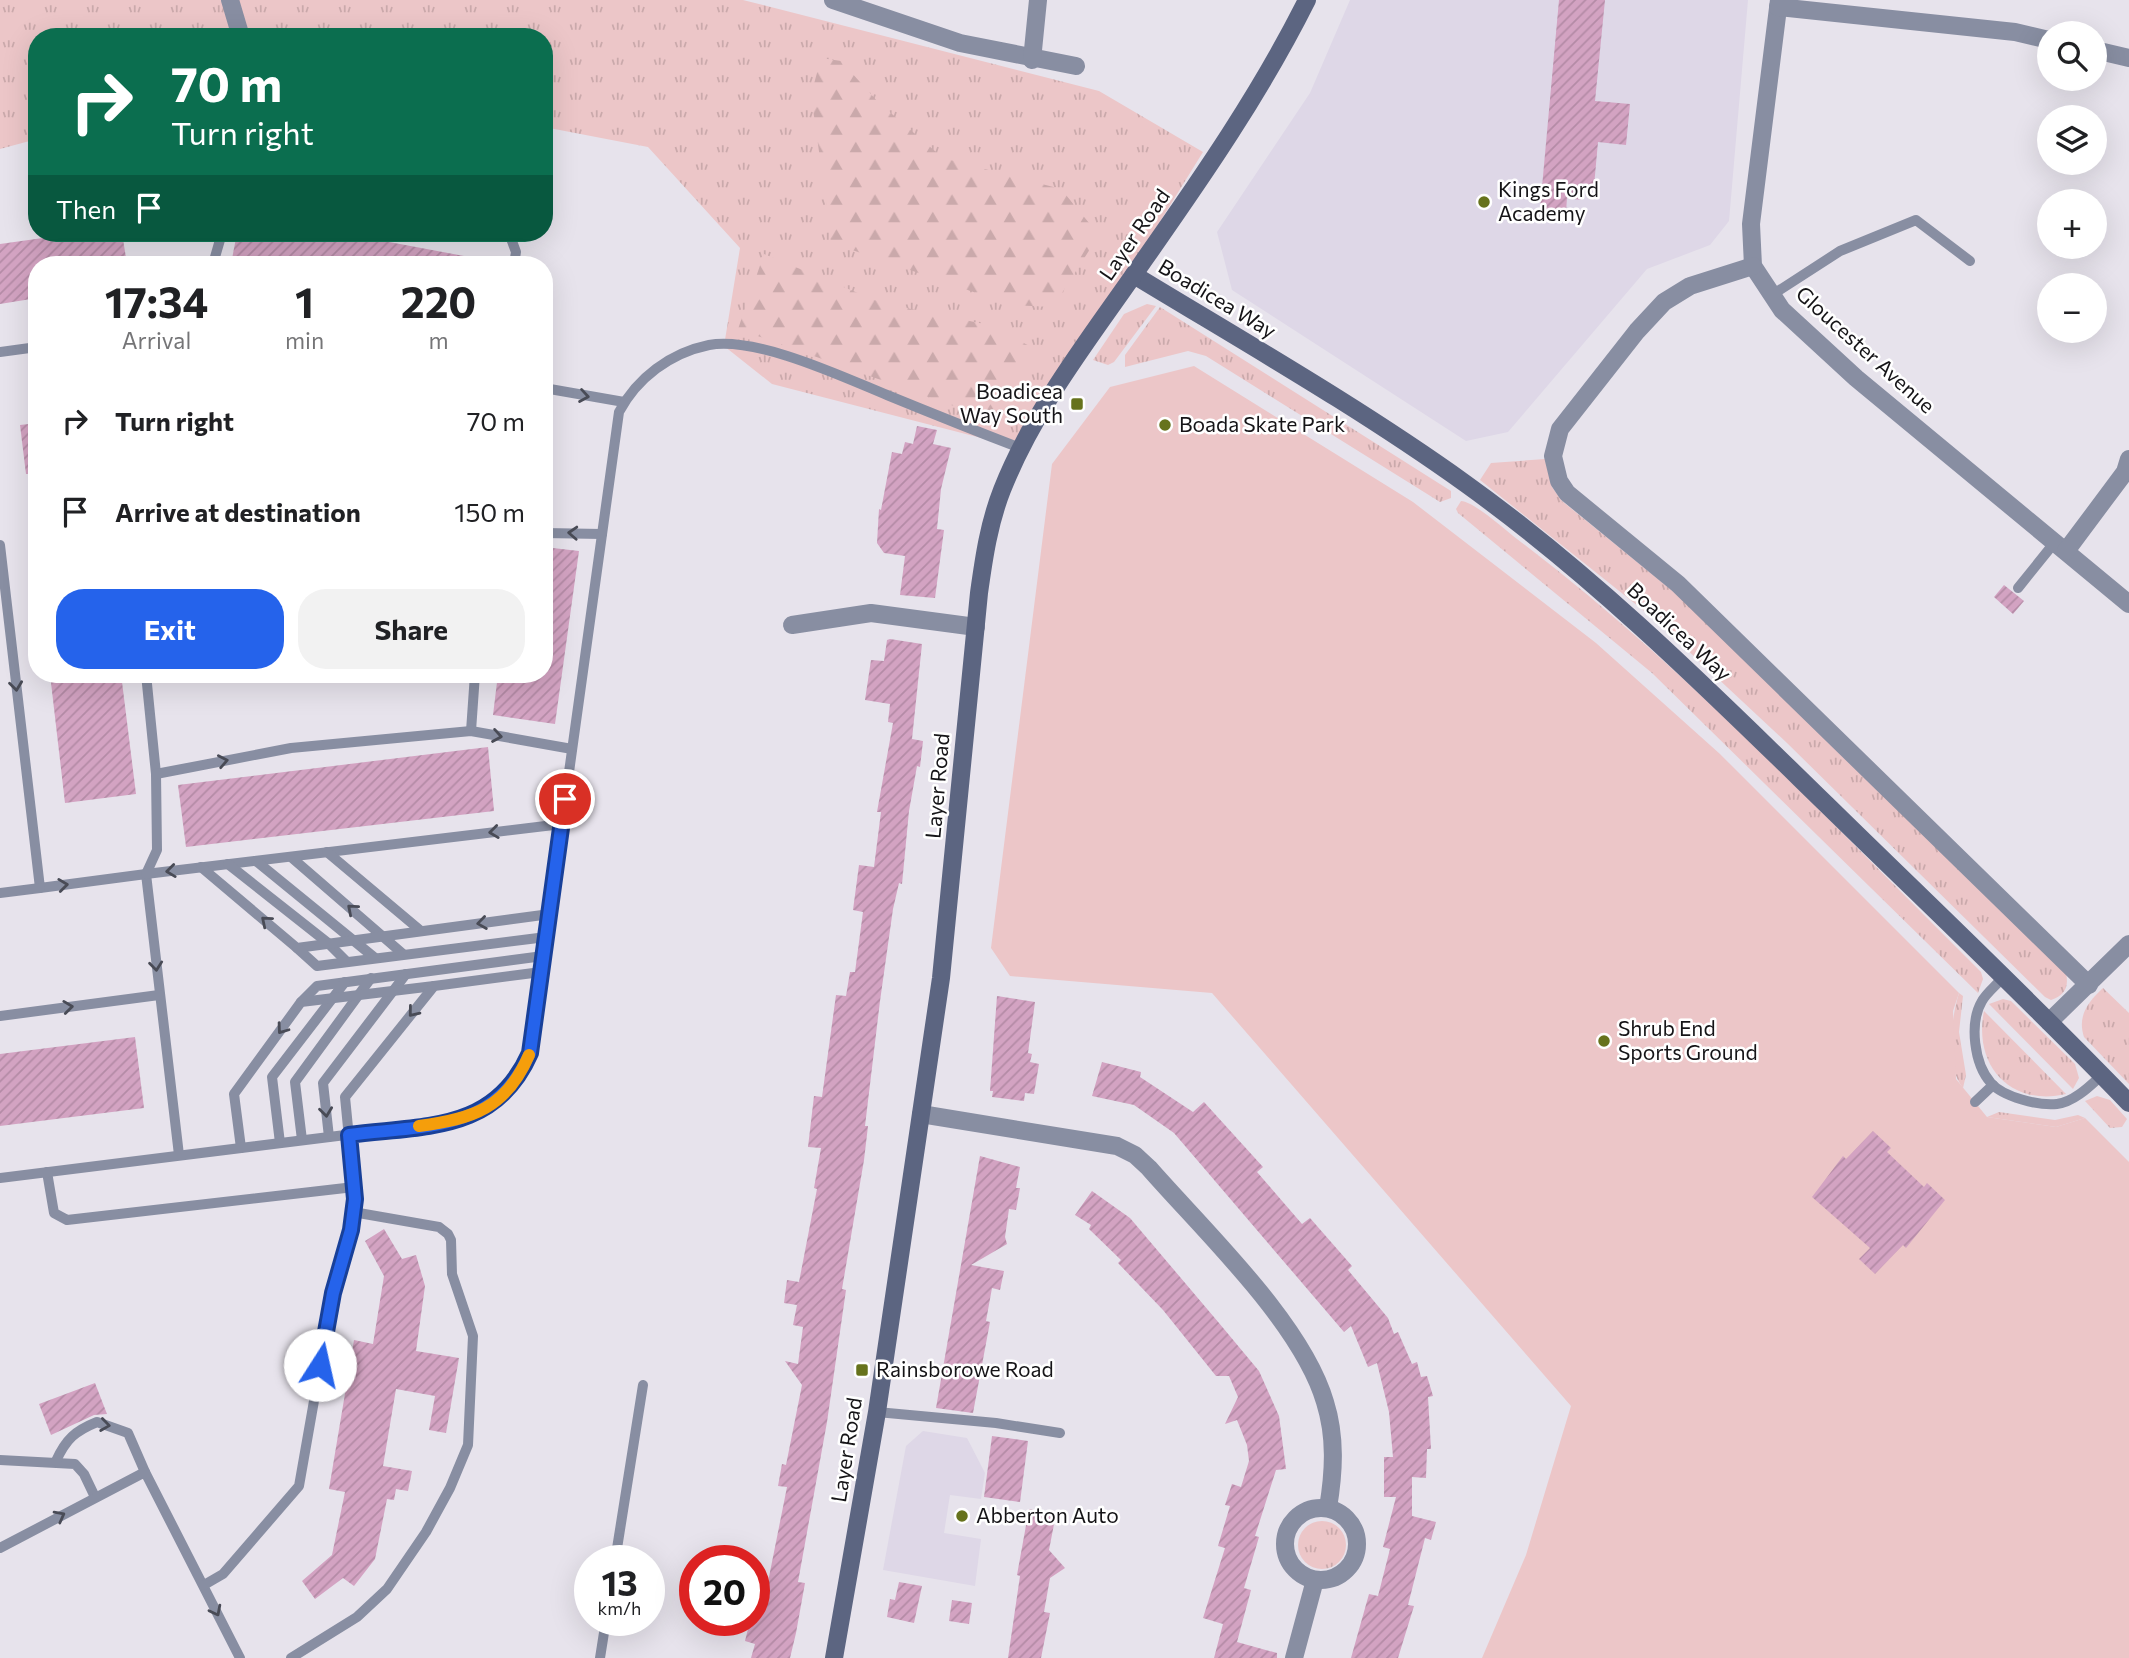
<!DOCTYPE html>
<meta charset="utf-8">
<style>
:root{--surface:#fff;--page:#f2f2f2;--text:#202124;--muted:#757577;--accent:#2563eb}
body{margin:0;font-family:Commissioner,sans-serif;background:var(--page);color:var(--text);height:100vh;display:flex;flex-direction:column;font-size:26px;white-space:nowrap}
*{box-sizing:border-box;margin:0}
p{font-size:23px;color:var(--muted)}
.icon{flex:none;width:38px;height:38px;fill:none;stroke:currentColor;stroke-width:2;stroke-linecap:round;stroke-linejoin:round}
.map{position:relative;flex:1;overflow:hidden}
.side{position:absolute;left:28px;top:256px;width:525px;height:427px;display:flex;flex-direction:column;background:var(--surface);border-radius:28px;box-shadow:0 7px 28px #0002}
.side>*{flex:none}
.top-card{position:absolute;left:28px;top:28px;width:525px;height:214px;border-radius:28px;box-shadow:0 7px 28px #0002;background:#0b6e4f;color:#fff;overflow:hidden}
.fabs{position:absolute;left:2037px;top:21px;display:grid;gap:14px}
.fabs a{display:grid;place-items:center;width:70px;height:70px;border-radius:50%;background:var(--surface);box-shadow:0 7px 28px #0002;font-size:35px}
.speed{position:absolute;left:574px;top:1545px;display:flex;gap:14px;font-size:35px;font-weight:700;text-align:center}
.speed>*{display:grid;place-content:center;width:91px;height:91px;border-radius:50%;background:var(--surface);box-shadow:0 7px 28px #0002;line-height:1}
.speed small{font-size:18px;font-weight:400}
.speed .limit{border:10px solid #d22;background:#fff;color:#111}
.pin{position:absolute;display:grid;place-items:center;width:60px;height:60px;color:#fff;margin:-30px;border:4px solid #fff;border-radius:50%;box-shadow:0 2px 7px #0007}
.me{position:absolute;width:77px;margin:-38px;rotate:10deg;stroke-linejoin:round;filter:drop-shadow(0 0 5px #0008)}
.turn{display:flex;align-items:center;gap:24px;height:147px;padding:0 28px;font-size:32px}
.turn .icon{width:91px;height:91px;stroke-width:2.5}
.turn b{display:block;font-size:49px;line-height:60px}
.then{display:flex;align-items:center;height:66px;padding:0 28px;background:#0003;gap:14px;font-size:26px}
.eta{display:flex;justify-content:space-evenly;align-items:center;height:119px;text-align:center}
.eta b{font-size:42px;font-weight:700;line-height:49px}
.action{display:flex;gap:14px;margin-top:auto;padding:14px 28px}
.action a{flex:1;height:80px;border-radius:28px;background:var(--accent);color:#fff;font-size:28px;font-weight:700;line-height:80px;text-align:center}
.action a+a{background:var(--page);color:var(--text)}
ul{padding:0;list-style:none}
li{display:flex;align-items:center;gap:21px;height:91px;padding:0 28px}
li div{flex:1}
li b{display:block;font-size:26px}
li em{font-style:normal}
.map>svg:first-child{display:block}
.built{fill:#ded7e7}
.grass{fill:url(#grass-tufts)}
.forest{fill:url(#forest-firs)}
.park{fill:#ecc6c8}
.building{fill:url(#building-hatch)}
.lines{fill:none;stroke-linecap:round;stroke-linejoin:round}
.lane{stroke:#888ea2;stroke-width:10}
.street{stroke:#888ea2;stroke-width:18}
.secondary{stroke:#5c6581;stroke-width:18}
.oneway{stroke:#494b56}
.route-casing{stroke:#184099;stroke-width:18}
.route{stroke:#2563eb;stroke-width:12}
.slow{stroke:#f59e0b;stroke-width:12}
.poi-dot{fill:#66721c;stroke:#fff;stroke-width:2.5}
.labels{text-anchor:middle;stroke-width:5;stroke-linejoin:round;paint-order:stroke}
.poi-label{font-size:21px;fill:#151417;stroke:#fff;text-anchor:start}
.street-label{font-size:21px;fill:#151417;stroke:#fff}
</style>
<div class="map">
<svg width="2129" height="1658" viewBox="0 0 2129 1658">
<defs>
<pattern id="grass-tufts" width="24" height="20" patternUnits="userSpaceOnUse" patternTransform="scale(1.75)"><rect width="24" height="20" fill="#ecc6c8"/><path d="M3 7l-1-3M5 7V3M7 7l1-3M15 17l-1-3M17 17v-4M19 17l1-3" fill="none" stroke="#caa9ab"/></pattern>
<pattern id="forest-firs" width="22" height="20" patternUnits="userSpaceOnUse" patternTransform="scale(1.75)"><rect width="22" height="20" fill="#ecc6c8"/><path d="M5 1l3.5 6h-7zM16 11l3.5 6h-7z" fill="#caa9ab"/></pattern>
<pattern id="building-hatch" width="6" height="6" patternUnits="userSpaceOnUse" patternTransform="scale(1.75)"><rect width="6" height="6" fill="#d3a3c2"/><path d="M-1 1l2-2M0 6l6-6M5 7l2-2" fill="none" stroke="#b48ba6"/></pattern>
</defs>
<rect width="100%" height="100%" fill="#e7e3ec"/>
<g class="built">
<path d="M1350 0H1748L1729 221 1710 245 1647 269 1508 432 1466 441 1232 290 1217 232 1310 93Z"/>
<path d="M923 1431 967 1438 985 1473 981 1499 950 1495 944 1533 981 1539 975 1586 883 1570 906 1446Z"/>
</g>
<g class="grass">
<path d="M0 0H743L1099 91 1203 152 1020 448 772 384 724 346 740 248 648 147 544 127V37H37V139L0 149Z"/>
<path d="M1147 304 1156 306 1114 362 1108 365 1093 360 1124 314Z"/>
<path d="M1160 307 1451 491V498L1440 502 1206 356 1188 351 1125 367V355Z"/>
<path d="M1545 459 1552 487 1562 501 1685 601 2066 973C2069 987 2065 995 2051 1000L2045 997 1787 743 1653 618 1480 480 1491 463Z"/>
<path d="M1461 501C1475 502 1505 530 1517 539 1686 667 1831 823 1981 972L1983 979 1978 993 1652 673 1458 513 1456 509Z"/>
<path d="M2103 988 2129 1013V1084L2084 1037C2077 1016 2088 1002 2103 988Z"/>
<path d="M1959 993 1963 996 1959 1032 1966 1075 1963 1088C1945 1066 1951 1019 1959 993Z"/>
<path d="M2003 999 2011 1001 2075 1064 2079 1078 2073 1089 1989 1004Z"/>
<path d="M1984 1011 2066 1094C2010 1107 1973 1065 1984 1011Z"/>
<path d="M2097 1096 2110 1100 2127 1119 2122 1127 2110 1128 2085 1101Z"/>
<path d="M1999 1112 2055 1120 2078 1115 2085 1118 2056 1127 1987 1117Z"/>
<circle cx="1322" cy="1545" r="24"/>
</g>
<g class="forest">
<path d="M821 58 841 61 878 102 943 158 1061 189 1099 235 1053 307 1011 305 832 243 811 95Z"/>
<path d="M764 254 882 303 989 325 1041 352 990 419 738 329Z"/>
</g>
<path class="park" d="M1194 366 1413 502 1596 643 1720 754 1959 993 1953 1011 1956 1079 1987 1117 2056 1127 2085 1118 2129 1162V1658H1482L1526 1555 1571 1406 1212 993 1010 976 991 948 1052 464 1110 387Z"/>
<g class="building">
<path d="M1559 0H1605L1595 101 1630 104 1626 145 1598 142 1594 186 1583 185 1581 200 1567 198 1566 212 1540 209Z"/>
<path d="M49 233H122L127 264H37V298L0 304V244L50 237Z"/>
<path d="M237 233H341L464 256 463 264H231Z"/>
<path d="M37 423V474H26L20 425Z"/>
<path d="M917 426 937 430 933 444 951 448 941 489 937 529 944 530 935 598 900 595 905 556 884 553 877 543 879 509 881 510 892 452 902 454 905 442 913 444Z"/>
<path d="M544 547 579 551 555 724 493 715 498 674H544Z"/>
<path d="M2004 585 2024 601 2013 614 1994 597Z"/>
<path d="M890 639 922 644 912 739 923 741 920 767 917 766 909 811 902 884 899 883 893 909 880 1001 865 1126H868L864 1160 842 1289 846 1290 827 1422 798 1582 805 1583 796 1633 790 1658H751L755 1644 745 1641 750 1621 754 1620 759 1596 765 1597 787 1487 778 1486 782 1464 786 1465 802 1385 785 1361 798 1364 803 1327 793 1325 797 1305 784 1303 787 1280 799 1282 817 1189 814 1188 821 1148 808 1147 814 1096 822 1097 836 995 846 996 850 972H855L863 912 853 910 859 865 874 867 881 812H877L893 723 888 722 890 704 865 700 871 660 884 661 887 640Z"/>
<path d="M50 674H121L136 794 65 803Z"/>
<path d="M488 747 494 811 186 847 178 785Z"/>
<path d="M997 996 1035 1002 1028 1053 1032 1054 1030 1062 1039 1064 1034 1094 1025 1093 1024 1101 992 1097 993 1091H990Z"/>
<path d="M135 1037 144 1108 0 1126V1054Z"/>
<path d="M1102 1062 1141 1072 1140 1077 1193 1112 1204 1102 1263 1167 1257 1172 1302 1224 1310 1218 1352 1266 1348 1270 1388 1318 1394 1334 1398 1332 1412 1364 1417 1362 1421 1377 1427 1376 1433 1396 1428 1397 1431 1449H1427L1426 1478 1412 1477V1516L1436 1522 1431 1540 1425 1538 1408 1605 1414 1606 1398 1658H1351L1369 1594 1378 1596 1390 1549 1383 1547 1396 1497H1384V1457H1393L1389 1412 1377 1363 1368 1367 1351 1326 1344 1332 1174 1133 1134 1105 1092 1096Z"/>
<path d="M1873 1131 1891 1148 1887 1152 1924 1187 1927 1183 1945 1200 1906 1248 1903 1245 1875 1274 1859 1259 1870 1248 1812 1197 1843 1156 1846 1159Z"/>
<path d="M980 1156 1020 1167 1016 1188H1020L1016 1210 1009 1209 1005 1237 1007 1244 971 1265 1004 1271 1000 1290 992 1288 986 1321 990 1322 973 1413 936 1408Z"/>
<path d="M1092 1191 1130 1218 1219 1323 1259 1371 1279 1416 1286 1469 1276 1470 1255 1536 1259 1537 1244 1588 1251 1590 1237 1642 1277 1653V1658H1214L1223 1624 1203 1618 1225 1548 1218 1546 1230 1506 1225 1505 1232 1484 1241 1487 1249 1461 1247 1445 1237 1420 1225 1424 1238 1397 1229 1376H1216L1163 1310 1118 1263 1121 1260 1089 1229 1091 1225 1075 1215Z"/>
<path d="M384 1229 402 1259 416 1255 425 1286 416 1351 459 1358 446 1433 429 1430 435 1396 396 1389 383 1466 412 1471 408 1491 396 1489 394 1500 387 1499 375 1559 354 1586 343 1578 315 1599 302 1581 332 1555 345 1492 329 1489 354 1340 373 1344 384 1276 365 1241Z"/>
<path d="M95 1383 107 1414 94 1415 51 1435 39 1404Z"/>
<path d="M992 1436 1028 1441 1020 1502 984 1497Z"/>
<path d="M1029 1509 1056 1514 1049 1550 1065 1568 1050 1578 1044 1612 1050 1613 1041 1658H1008L1020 1576 1017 1575Z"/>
<path d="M899 1582 922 1586 914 1623 887 1617 890 1599 895 1600Z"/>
<path d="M952 1600 972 1603 969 1624 949 1621Z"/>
</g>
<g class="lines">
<g class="lane">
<path d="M509 233 516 252 514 264"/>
<path d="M213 264 222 233"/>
<path d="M1772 295 1840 251 1916 220 1970 261"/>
<path d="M0 352 37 347"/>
<path d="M544 388 624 402"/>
<path d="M544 533 602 534"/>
<path d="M0 545 40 888 146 874 179 1155"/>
<path d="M2018 588 2055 542"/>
<path d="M146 674 156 774 157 850 146 874 562 824"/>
<path d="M471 731 475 674"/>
<path d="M156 774 291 748 471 731 572 749"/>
<path d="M327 852 421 931"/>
<path d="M291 857 403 954"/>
<path d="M256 861 375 958"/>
<path d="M228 864 328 943 347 962"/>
<path d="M201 867 297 948 550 914"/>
<path d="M0 893 40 888"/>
<path d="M297 948 317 966 546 937"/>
<path d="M2003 977C1997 985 1987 992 1982 1001 1969 1023 1974 1064 1991 1083 2003 1097 2039 1106 2057 1104 2074 1102 2090 1086 2102 1075"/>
<path d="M301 1002 317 986 543 956"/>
<path d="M0 1016 159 995"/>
<path d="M1975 1102 1993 1085"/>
<path d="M329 1137 323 1083 406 974"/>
<path d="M302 1140 295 1082 371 978"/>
<path d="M280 1143 272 1077 345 982"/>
<path d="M241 1148 234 1094 301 1002 434 986"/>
<path d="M47 1172 54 1213 67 1220 354 1187"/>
<path d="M0 1178 458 1121C493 1104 514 1089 530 1053L619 412C637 378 670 353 709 345 756 336 843 377 887 395 931 413 976 431 1020 448"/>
<path d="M877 1412 996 1423 1060 1433"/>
<path d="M0 1460 75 1464 84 1474 95 1497"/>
<path d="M56 1461C66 1439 75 1431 97 1422L128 1433 145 1472"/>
<path d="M0 1548 145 1472 240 1658"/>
<path d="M615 1561 643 1385"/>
<path d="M204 1585 223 1574 299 1486 333 1293 351 1230 355 1199 345 1097 434 986 541 972"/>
<path d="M291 1658 357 1617 387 1589 426 1532 450 1488 468 1445 473 1336 452 1274 451 1240 448 1234 439 1227 353 1212"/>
<path d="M600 1658 606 1620"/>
</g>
<g class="street">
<path d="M230 0 241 37"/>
<path d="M833 0 960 43 1076 66"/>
<path d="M1779 0 1751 224 1753 266 1782 310 1856 378 2129 604"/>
<path d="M1778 7 2015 32 2049 40"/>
<path d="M2095 50 2129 58"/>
<path d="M1032 60 1038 0"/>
<path d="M1753 266 1690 286 1664 302 1637 331 1560 429 1553 456 1559 481 1567 493 1678 584 2089 985"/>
<path d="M2066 551 2125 472 2129 459"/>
<path d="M792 625 871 613 976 627"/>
<path d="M2049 1022 2129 944"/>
<path d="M921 1114 1117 1146 1135 1155 1149 1168C1204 1231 1302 1323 1325 1402 1336 1437 1334 1472 1328 1508"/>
<circle cx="1321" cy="1544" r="36"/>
<path d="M1294 1658 1315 1580"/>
</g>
<g class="secondary">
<path d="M1134 275C1246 343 1360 408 1466 484 1597 578 1711 692 1827 805 1928 904 2031 1001 2129 1103"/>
<path d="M834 1658 877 1412 941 978 979 593C984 557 989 523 1002 490 1035 406 1094 333 1144 260 1203 176 1261 92 1307 0"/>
</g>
</g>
<defs><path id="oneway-chevron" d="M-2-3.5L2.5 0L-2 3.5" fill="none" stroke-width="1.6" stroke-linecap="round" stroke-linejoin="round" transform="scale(1.75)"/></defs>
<g class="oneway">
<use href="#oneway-chevron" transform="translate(584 396) rotate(9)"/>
<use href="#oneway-chevron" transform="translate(573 533) rotate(-177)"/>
<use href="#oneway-chevron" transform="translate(16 686) rotate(83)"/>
<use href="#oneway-chevron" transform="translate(497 736) rotate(10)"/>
<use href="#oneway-chevron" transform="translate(223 761) rotate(-11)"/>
<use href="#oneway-chevron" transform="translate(494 832) rotate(173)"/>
<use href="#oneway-chevron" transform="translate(171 871) rotate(173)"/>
<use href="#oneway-chevron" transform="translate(63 885) rotate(-7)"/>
<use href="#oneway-chevron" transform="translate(352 909) rotate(-139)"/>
<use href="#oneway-chevron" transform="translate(266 921) rotate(-140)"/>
<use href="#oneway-chevron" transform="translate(482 923) rotate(172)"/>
<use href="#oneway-chevron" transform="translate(156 966) rotate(84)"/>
<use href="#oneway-chevron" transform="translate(68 1007) rotate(-7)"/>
<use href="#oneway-chevron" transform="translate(413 1012) rotate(129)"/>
<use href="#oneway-chevron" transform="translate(282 1029) rotate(126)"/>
<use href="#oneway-chevron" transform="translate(326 1112) rotate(83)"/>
<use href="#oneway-chevron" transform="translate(105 1425) rotate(8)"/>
<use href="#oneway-chevron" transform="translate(60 1516) rotate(-28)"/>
<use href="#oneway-chevron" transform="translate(216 1611) rotate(63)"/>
</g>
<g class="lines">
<defs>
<path id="route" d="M320 1365 333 1293 351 1230 355 1199 349 1135C424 1125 495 1133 530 1053L565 799"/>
</defs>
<use href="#route" class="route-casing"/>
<use href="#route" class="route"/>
<path class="slow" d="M419 1126C473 1119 506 1108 529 1055"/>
</g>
<g class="poi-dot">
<circle cx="1484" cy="202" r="7"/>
<rect x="1070" y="397" width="14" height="14" rx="3.5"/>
<circle cx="1165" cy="425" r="7"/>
<circle cx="1604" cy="1041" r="7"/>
<rect x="855" y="1363" width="14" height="14" rx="3.5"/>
<circle cx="962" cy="1516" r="7"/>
</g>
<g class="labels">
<g class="poi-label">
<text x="1498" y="197">Kings Ford<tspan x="1498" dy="24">Academy</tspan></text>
<text x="1063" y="399" text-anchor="end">Boadicea<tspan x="1063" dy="24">Way South</tspan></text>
<text x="1179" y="432">Boada Skate Park</text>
<text x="1618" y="1036">Shrub End<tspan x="1618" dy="24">Sports Ground</tspan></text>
<text x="876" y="1377">Rainsborowe Road</text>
<text x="976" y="1523">Abberton Auto</text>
</g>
<g class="street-label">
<text transform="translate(1135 235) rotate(-55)" y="7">Layer Road</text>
<text transform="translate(1217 299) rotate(31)" y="7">Boadicea Way</text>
<text transform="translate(1865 350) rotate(42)" y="7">Gloucester Avenue</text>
<text transform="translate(1679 632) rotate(43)" y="7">Boadicea Way</text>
<text transform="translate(938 786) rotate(-85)" y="7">Layer Road</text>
<text transform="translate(847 1450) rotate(-81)" y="7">Layer Road</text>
</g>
</g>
</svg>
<div class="fabs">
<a><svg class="icon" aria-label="search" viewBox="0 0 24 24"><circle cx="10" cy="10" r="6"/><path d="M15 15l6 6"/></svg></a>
<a><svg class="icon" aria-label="layers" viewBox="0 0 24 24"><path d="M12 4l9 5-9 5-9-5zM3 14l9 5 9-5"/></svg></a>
<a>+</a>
<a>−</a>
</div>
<div class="speed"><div>13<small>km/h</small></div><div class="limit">20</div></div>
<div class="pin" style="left:565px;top:799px;background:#d93025"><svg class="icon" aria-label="arrive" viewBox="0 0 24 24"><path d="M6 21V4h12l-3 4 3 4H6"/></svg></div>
<svg class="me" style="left:320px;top:1365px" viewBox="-20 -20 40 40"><circle r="19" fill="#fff"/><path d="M0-13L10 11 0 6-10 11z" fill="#2563eb"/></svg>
<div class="top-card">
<div class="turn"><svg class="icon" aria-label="right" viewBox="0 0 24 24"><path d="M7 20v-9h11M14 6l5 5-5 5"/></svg><div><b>70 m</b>Turn right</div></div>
<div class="then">Then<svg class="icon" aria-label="arrive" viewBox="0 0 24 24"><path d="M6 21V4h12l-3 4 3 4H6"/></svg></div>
</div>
<section class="side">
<div class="eta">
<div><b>17:34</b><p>Arrival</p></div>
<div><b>1</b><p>min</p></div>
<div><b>220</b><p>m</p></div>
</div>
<ul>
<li><svg class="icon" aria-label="right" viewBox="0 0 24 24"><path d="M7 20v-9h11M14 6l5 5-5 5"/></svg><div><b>Turn right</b></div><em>70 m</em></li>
<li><svg class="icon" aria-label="arrive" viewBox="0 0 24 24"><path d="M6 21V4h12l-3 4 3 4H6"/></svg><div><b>Arrive at destination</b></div><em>150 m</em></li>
</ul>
<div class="action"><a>Exit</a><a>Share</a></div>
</section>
</div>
